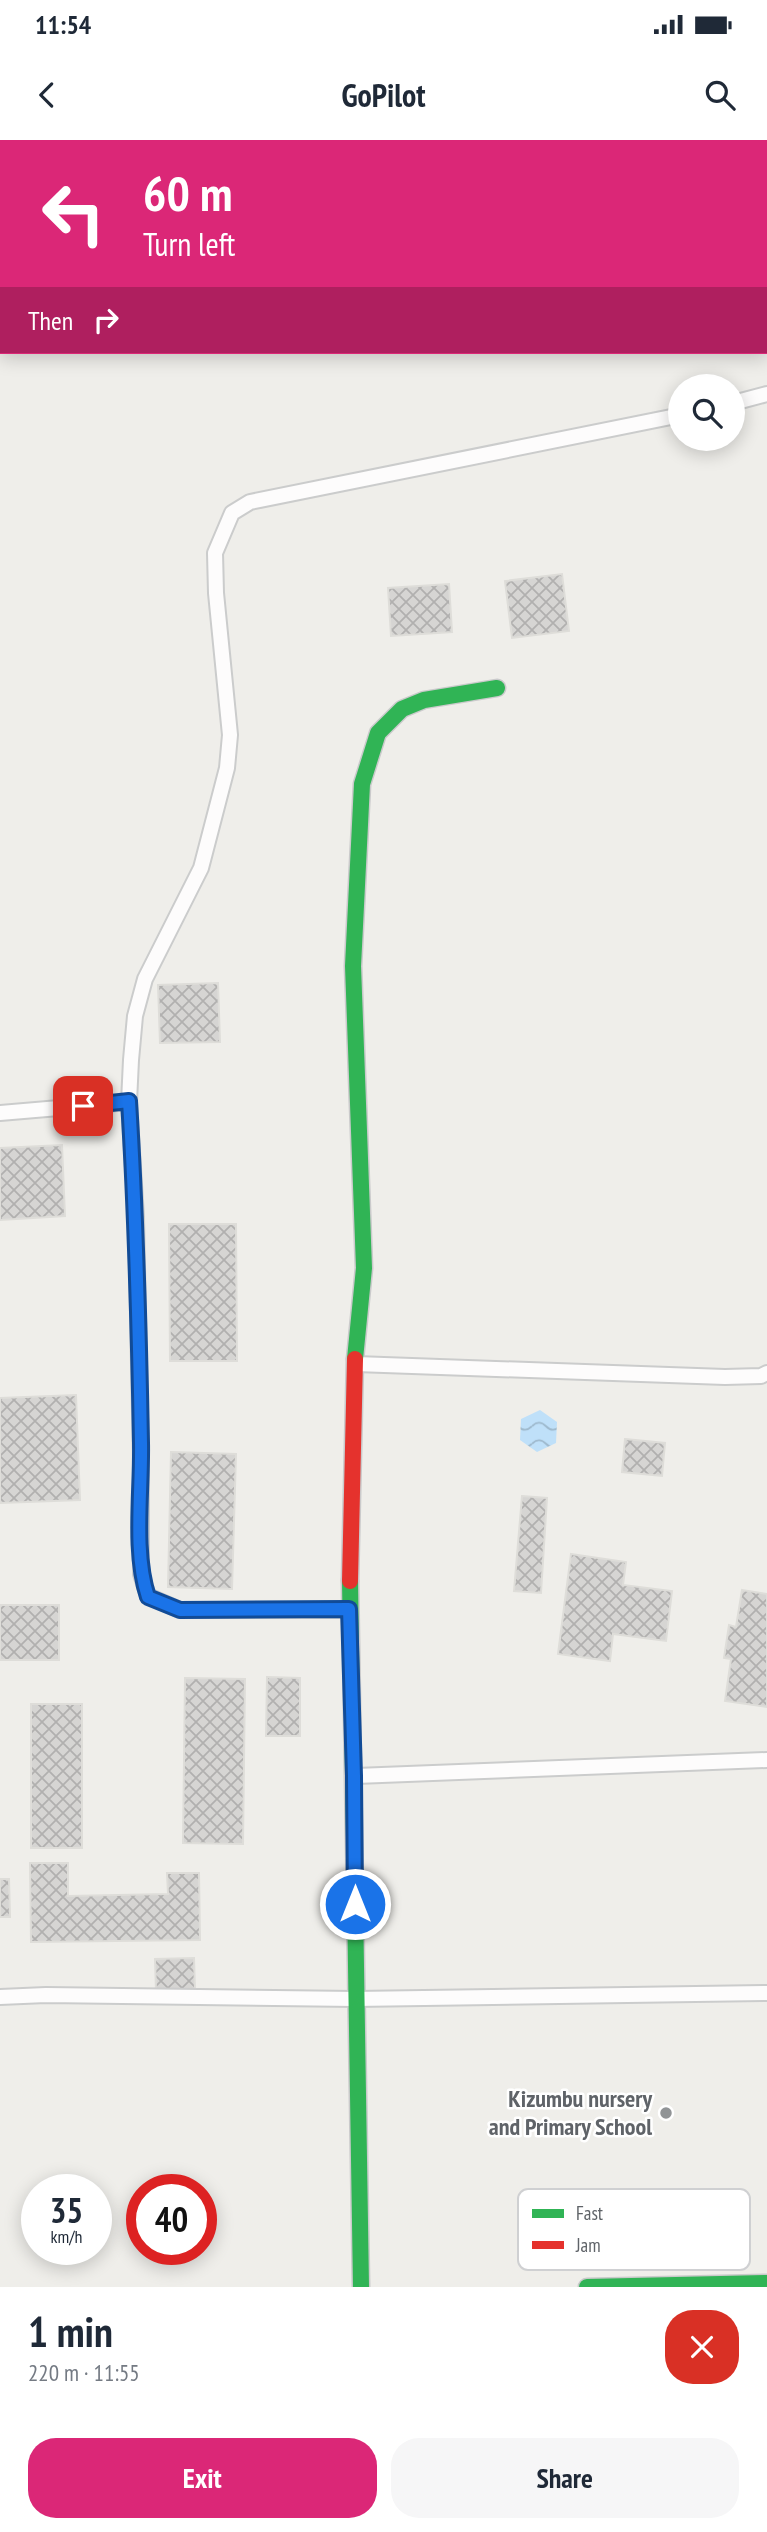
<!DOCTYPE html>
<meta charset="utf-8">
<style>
:root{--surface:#fff;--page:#f6f6f7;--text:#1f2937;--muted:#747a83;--accent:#db2777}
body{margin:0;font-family:"PT Sans Narrow",sans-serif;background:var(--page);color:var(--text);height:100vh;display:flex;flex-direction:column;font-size:26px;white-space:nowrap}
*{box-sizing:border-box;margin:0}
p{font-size:23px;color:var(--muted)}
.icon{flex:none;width:38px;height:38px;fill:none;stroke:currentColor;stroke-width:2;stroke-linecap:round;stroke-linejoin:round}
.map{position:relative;height:2147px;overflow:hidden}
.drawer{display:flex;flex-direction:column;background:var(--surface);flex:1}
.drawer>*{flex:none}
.hud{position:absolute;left:0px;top:0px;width:768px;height:214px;box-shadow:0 4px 18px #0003;background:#db2777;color:#fff;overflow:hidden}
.fabs{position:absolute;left:668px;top:234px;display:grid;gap:14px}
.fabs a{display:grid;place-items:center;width:77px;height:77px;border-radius:50%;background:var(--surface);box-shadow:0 4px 18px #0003;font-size:35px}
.speed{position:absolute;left:21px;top:2034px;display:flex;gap:14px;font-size:35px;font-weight:700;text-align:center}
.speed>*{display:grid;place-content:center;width:91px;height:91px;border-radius:50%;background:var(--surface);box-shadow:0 4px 18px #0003;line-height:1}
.speed small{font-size:18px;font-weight:400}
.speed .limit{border:10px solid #d22;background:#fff;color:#111}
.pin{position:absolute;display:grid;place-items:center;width:60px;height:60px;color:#fff;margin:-30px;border-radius:14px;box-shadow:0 4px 10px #0006}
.me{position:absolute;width:77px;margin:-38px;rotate:0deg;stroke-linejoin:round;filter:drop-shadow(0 0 5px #0008)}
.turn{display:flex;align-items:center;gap:24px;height:147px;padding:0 28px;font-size:32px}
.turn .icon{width:91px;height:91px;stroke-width:2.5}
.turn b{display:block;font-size:49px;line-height:60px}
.then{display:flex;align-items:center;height:66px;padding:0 28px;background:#0003;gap:14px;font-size:26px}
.round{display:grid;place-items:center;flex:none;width:74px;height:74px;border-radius:28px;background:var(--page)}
.headline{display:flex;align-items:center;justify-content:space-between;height:119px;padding:0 28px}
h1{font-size:42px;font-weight:800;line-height:52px}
.action{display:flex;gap:14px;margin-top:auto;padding:14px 28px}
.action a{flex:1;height:80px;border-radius:28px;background:var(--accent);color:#fff;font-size:28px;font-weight:800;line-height:80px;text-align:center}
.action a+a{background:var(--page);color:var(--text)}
.status{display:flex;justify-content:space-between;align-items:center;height:49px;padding:0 35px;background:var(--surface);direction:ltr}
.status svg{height:19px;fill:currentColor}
header{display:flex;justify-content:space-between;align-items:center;height:91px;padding:0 28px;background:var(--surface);font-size:32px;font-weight:800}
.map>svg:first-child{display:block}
.water{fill:url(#water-waves)}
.building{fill:url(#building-cross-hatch);stroke:#deddd9;stroke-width:2}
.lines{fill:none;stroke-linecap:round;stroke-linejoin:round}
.lane-casing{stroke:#cbcccc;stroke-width:18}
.fast-casing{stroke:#cacacb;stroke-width:19}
.jam-casing{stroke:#cacacb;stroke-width:19}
.lane{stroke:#fdfcfc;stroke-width:14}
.fast{stroke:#30b455;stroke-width:16}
.jam{stroke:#e5322d;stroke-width:16}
.route-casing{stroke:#114b97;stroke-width:18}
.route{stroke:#1a73e8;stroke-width:12}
.poi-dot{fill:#919496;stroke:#fff;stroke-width:2.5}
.labels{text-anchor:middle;stroke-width:5;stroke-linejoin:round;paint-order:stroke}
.poi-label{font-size:24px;font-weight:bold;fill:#5f6368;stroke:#fff;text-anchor:end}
.key{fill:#fff;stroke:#cfd0d2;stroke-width:2}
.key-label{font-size:19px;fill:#5f6368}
</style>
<div class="status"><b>11:54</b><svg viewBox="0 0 49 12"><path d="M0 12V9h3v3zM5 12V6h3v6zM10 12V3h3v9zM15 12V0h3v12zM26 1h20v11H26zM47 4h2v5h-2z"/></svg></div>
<header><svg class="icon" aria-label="back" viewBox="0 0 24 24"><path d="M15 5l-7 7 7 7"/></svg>GoPilot<svg class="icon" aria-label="search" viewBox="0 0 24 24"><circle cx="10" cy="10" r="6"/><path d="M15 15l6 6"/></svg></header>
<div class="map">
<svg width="767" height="2147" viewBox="0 0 767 2147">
<defs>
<pattern id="water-waves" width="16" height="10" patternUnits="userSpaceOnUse" patternTransform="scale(1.75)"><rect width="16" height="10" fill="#bfe0f9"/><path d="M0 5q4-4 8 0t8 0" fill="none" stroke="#9eb9cd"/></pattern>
<pattern id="building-cross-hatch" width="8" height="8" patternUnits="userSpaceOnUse" patternTransform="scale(1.75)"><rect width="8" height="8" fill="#d6d5d3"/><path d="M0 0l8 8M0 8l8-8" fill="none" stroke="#b1b0af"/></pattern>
</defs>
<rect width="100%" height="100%" fill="#efeeea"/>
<path class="water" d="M540 1270 557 1282 556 1303 537 1312 520 1300 521 1279Z"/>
<g class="building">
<path d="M562 434 569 491 512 498 505 441Z"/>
<path d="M449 444 452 492 391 496 388 448Z"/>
<path d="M218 843 220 902 160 903 158 845Z"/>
<path d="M62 1005 65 1076 0 1080V1008Z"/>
<path d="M169 1084H236L237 1221H170Z"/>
<path d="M76 1255 80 1360 0 1363V1258Z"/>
<path d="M625 1299 665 1303 662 1336 622 1332Z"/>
<path d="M171 1312 236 1314 232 1449 168 1447Z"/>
<path d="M522 1356 547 1358 541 1453 514 1451Z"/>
<path d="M571 1414 626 1422 623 1445 672 1451 666 1501 613 1494 610 1521 558 1514Z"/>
<path d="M742 1450 767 1454V1567L725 1561 731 1519 724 1518 729 1485 736 1487Z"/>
<rect x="0" y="1465" width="59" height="55"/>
<path d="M267 1537 300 1538V1596H266Z"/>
<path d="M185 1538 245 1539 243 1704 183 1703Z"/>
<rect x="31" y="1564" width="51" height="144"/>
<path d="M30 1723H68V1756L168 1754 167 1733H199L200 1800 31 1802Z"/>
<path d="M0 1739H9L10 1777H0Z"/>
<path d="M194 1818 195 1850 156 1851 155 1819Z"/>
</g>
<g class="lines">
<defs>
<g id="lane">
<path d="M733 263 767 254"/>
<path d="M0 973 129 962"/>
<path d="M356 1224 725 1237 761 1236 767 1233"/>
<path d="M348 1470H180L148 1456 141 1434V1323L136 1077 129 962 131 920 135 876 145 839 201 728 227 628 230 595 216 453 215 413 232 373 250 362 681 275"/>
<path d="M356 1636 767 1620"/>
<path d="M0 1857 46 1855 355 1859 767 1853"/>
</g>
<g id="fast">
<path d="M355 1219 364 1128 353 826 362 644 378 593 402 569 424 560 497 548"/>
<path d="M350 1441 361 2147"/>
<path d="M587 2147 767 2143"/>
</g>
<path id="jam" d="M350 1441 355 1219"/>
</defs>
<use href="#lane" class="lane-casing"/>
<use href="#fast" class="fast-casing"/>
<use href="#jam" class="jam-casing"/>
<use href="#lane" class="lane"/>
<use href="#fast" class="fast"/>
<use href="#jam" class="jam"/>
</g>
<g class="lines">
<defs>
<path id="route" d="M83 966 129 961C136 1075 139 1189 141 1303 142 1351 133 1412 148 1457L180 1470 349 1469 354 1636 355 1764"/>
</defs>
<use href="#route" class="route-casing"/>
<use href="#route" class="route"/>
</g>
<circle class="poi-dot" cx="666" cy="1973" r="7"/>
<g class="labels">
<g class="poi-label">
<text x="652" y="1967">Kizumbu nursery<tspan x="652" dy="28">and Primary School</tspan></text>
</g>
</g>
<rect x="518" y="2049" width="232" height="81" rx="10" class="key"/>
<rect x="532" y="2069" width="32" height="9" fill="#30b455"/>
<rect x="532" y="2101" width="32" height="8" fill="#e5322d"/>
<g class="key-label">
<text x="576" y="2080">Fast</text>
<text x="576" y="2112">Jam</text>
</g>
</svg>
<div class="fabs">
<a><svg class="icon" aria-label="search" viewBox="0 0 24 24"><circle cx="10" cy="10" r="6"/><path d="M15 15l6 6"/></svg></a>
</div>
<div class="speed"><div>35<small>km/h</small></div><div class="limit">40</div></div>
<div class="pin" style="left:83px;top:966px;background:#d93025"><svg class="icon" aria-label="arrive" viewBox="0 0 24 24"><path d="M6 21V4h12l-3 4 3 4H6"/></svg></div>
<svg class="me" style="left:355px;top:1764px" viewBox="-20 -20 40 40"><circle r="17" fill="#1a73e8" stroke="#fff" stroke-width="3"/><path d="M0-11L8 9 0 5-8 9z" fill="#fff"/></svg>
<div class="hud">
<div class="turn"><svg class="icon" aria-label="left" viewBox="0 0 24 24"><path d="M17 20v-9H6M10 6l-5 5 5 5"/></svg><div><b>60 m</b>Turn left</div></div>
<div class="then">Then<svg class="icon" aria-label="right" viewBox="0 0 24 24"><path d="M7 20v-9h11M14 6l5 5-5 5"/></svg></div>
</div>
</div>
<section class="drawer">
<div class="headline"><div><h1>1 min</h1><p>220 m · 11:55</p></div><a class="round" style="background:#d93025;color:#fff"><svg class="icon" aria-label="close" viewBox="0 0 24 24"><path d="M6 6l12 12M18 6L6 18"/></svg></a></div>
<div class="action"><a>Exit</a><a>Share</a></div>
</section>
